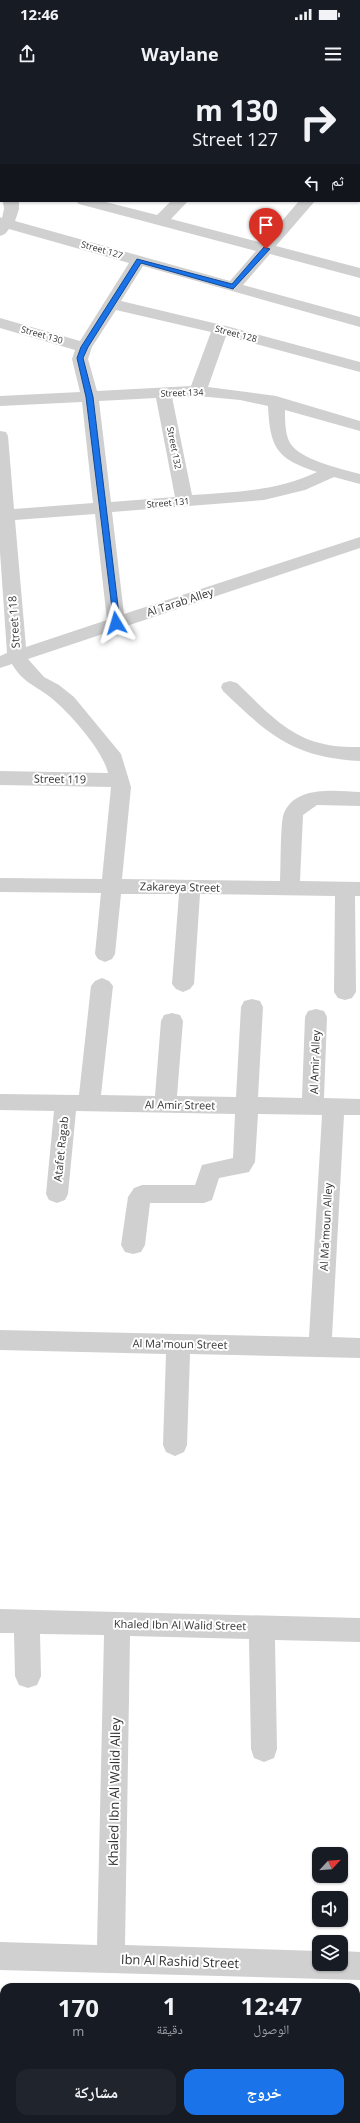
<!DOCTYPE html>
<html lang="ar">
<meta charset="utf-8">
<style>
:root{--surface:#171b24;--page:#20242c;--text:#f1f3f6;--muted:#9ea1a6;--accent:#1a73e8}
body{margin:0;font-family:"Open Sans","Noto Naskh Arabic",sans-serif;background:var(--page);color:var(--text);direction:rtl;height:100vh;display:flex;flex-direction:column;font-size:15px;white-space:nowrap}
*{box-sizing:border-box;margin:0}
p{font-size:13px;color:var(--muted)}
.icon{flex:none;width:22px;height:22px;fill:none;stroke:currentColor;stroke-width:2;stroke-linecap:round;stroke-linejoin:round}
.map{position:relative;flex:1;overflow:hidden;direction:ltr}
.drawer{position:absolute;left:0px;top:1903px;width:360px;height:140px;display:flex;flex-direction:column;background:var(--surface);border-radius:12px 12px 0 0;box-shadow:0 1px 3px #0004;direction:rtl}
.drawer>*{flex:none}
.banner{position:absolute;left:0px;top:0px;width:360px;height:122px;box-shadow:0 1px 3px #0004;direction:rtl;background:#171b24;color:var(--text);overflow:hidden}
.needle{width:26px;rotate:64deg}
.fabs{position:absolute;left:312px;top:1767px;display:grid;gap:8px}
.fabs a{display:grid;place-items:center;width:36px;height:36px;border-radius:8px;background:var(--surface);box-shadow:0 1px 3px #0004;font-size:20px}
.pin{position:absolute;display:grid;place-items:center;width:34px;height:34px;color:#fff;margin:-41px -17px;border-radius:50% 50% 50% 0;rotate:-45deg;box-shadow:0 0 4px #0007}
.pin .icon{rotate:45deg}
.me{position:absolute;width:44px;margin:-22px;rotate:353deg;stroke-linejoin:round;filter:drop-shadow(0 0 3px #0008)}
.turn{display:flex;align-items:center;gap:14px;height:84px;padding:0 16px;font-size:18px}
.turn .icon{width:52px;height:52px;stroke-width:2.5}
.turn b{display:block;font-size:28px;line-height:34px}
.then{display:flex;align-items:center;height:38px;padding:0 16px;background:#0003;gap:8px;font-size:15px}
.eta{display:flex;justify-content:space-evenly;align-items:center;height:68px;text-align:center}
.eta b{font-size:24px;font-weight:700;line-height:28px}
.primary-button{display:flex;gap:8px;margin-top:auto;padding:8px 16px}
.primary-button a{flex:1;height:46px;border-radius:12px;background:var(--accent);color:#fff;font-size:16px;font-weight:700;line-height:46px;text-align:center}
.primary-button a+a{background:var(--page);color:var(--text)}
.status{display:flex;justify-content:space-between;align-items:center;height:28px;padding:0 20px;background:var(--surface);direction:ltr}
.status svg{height:11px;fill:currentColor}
header{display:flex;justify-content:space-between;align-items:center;height:52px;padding:0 16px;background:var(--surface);font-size:18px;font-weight:700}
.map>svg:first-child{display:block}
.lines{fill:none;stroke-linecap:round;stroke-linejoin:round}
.minor{fill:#d0d0d0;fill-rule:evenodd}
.highway{fill:#9a9a9a;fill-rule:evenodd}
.route{fill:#1a73e8;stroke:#114b97}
.labels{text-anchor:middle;stroke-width:4;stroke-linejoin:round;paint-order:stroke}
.far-street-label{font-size:9px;fill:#333;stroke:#fff}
.street-label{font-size:11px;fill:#333;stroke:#fff}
.near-street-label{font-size:13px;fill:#333;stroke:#fff}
</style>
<div class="status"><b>12:46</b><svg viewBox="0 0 49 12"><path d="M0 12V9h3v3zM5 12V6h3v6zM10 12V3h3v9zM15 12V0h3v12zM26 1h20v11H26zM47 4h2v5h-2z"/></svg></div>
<header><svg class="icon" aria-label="menu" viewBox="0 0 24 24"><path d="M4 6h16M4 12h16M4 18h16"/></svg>Waylane<svg class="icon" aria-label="share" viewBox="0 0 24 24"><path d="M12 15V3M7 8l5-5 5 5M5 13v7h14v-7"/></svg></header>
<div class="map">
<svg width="360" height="2043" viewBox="0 0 360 2043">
<rect width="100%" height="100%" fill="#fff"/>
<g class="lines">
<g class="minor">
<path d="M200 0H217L218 1H201Z"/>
<rect x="359" y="35" width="1" height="8"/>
<rect x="359" y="88" width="1" height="9"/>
<path d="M3 121H19V129L15 141 230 201 256 171 79 124 76 121H102L157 135 171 121H188L171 139 263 163 299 121H315L276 166 360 188V198L270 174 243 205 360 237V247L143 186 121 221 226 246 360 282V292L226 256 208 307 276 316 360 341V351L285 330C285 340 285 354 290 363 300 380 342 389 360 394V404L334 397 305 410 264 420 112 432 124 534 360 457V468L28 579 44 597 59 605 74 617 121 674 131 707 122 799 280 801C281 788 280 742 284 733 296 705 336 711 360 712V726L317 725 303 735 300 801 360 802V816H355L356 912 352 918 345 920 338 918 334 912 335 816 200 814 194 904 190 909 183 912 176 909 172 904 179 814H121L115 874 112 879 105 882 98 879 95 874 101 813 0 812V798L102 799 111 707 0 705V691L108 693C103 670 66 628 46 614 32 604 22 601 12 584L0 588V576L7 573 0 472V351L6 352 8 356 14 429 93 423 82 322 0 326V316L80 312 72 279 75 270 0 248V238L80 261 129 183 9 149 5 154 0 156V137L2 138 4 129ZM116 230 211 252 191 306 97 311 88 279 92 267ZM198 316 240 320 268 326C270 367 276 379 317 392 277 411 236 412 192 415L172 317ZM156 318 175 417 111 422 99 321ZM95 434 107 540 26 567 15 440Z"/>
<path d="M230 601 237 603C261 626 286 655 320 663 333 667 347 667 360 667V681C293 677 270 656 223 611L221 607 223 603Z"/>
<path d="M102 898 109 901 113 906 101 1015 155 1016 161 941 164 935 172 933 180 935 183 941 177 1016 236 1017 241 927 244 921 252 919 260 921 263 927 258 1017 302 1018 305 937 308 931 316 929 324 931 327 937 324 1018 360 1019V1035H344L332 1257 360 1258V1278L190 1274 187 1365 184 1372 175 1376 166 1372 163 1365 166 1274 0 1270V1250L309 1257 322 1035 258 1034 255 1082 249 1092 219 1098 212 1120 204 1123H150L145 1165 141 1172 133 1174 125 1172 121 1165 128 1117 134 1108 142 1105H195L202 1085 233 1078 235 1034 76 1031 68 1114 65 1120 57 1123 49 1120 46 1114 54 1031 0 1030V1014L79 1015 91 906 95 901Z"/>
<path d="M0 1529 360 1538V1562L275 1560 277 1669 274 1678 264 1682 254 1678 251 1669 249 1559 130 1556 125 1865 319 1871V1884H341V1871L360 1872V1900L0 1890V1862L97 1865 104 1555 40 1554 41 1596 37 1605 28 1608 19 1605 15 1596 14 1553H0Z"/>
<rect x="270" y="2039" width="30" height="4"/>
</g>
<g class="highway">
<path d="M192 0H213L191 1Z"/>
<rect x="0" y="17" width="1" height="8"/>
</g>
</g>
<path class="route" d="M264 167 270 169 233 209 141 183 88 267 83 278 93 317 120 543 114 545 86 317 77 278 81 267 137 179 232 204Z"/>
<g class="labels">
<g class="far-street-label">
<text transform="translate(102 170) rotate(16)" y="3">Street 127</text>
<text transform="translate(236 254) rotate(15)" y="3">Street 128</text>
<text transform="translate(42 255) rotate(16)" y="3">Street 130</text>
<text transform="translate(182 313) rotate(-2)" y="3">Street 134</text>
<text transform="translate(174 368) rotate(79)" y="3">Street 132</text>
<text transform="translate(168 423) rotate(-5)" y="3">Street 131</text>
</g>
<g class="street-label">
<text transform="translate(180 522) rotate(-18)" y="4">Al Tarab Alley</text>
<text transform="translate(14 542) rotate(-94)" y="4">Street 118</text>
<text transform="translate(60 699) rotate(1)" y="4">Street 119</text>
<text transform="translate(180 807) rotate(1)" y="4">Zakareya Street</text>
<text transform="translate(315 982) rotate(-88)" y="4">Al Amir Alley</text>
<text transform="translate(180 1025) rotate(1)" y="4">Al Amir Street</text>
<text transform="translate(61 1069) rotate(-84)" y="4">Atafet Ragab</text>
<text transform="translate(326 1147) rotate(-87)" y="4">Al Ma'moun Alley</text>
<text transform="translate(180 1264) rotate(1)" y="4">Al Ma'moun Street</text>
<text transform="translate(180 1545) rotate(1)" y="4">Khaled Ibn Al Walid Street</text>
</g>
<g class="near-street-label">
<text transform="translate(114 1712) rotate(-89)" y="5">Khaled Ibn Al Walid Alley</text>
<text transform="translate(180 1881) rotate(2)" y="5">Ibn Al Rashid Street</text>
</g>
</g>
</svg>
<div class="fabs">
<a><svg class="needle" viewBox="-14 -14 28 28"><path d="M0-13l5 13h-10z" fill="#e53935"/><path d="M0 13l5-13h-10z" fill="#9ea1a6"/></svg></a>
<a><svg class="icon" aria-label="sound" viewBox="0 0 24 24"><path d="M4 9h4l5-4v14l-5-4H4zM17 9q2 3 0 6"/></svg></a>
<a><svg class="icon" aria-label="layers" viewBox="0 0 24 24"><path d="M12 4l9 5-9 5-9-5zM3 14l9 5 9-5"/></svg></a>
</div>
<div class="pin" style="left:266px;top:169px;background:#d93025"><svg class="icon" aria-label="arrive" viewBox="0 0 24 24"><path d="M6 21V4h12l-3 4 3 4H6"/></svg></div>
<svg class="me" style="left:116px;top:543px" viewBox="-20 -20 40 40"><path d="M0-17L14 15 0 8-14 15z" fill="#1a73e8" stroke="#fff" stroke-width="4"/></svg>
<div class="banner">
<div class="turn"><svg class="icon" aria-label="right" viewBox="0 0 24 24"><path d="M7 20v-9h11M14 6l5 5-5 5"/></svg><div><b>130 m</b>Street 127</div></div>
<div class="then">ثم<svg class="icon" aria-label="left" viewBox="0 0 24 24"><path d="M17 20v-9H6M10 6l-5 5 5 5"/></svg></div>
</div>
<section class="drawer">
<div class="eta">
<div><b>12:47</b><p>الوصول</p></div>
<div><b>1</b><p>دقيقة</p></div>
<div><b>170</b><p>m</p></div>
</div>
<div class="primary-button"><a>خروج</a><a>مشاركة</a></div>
</section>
</div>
